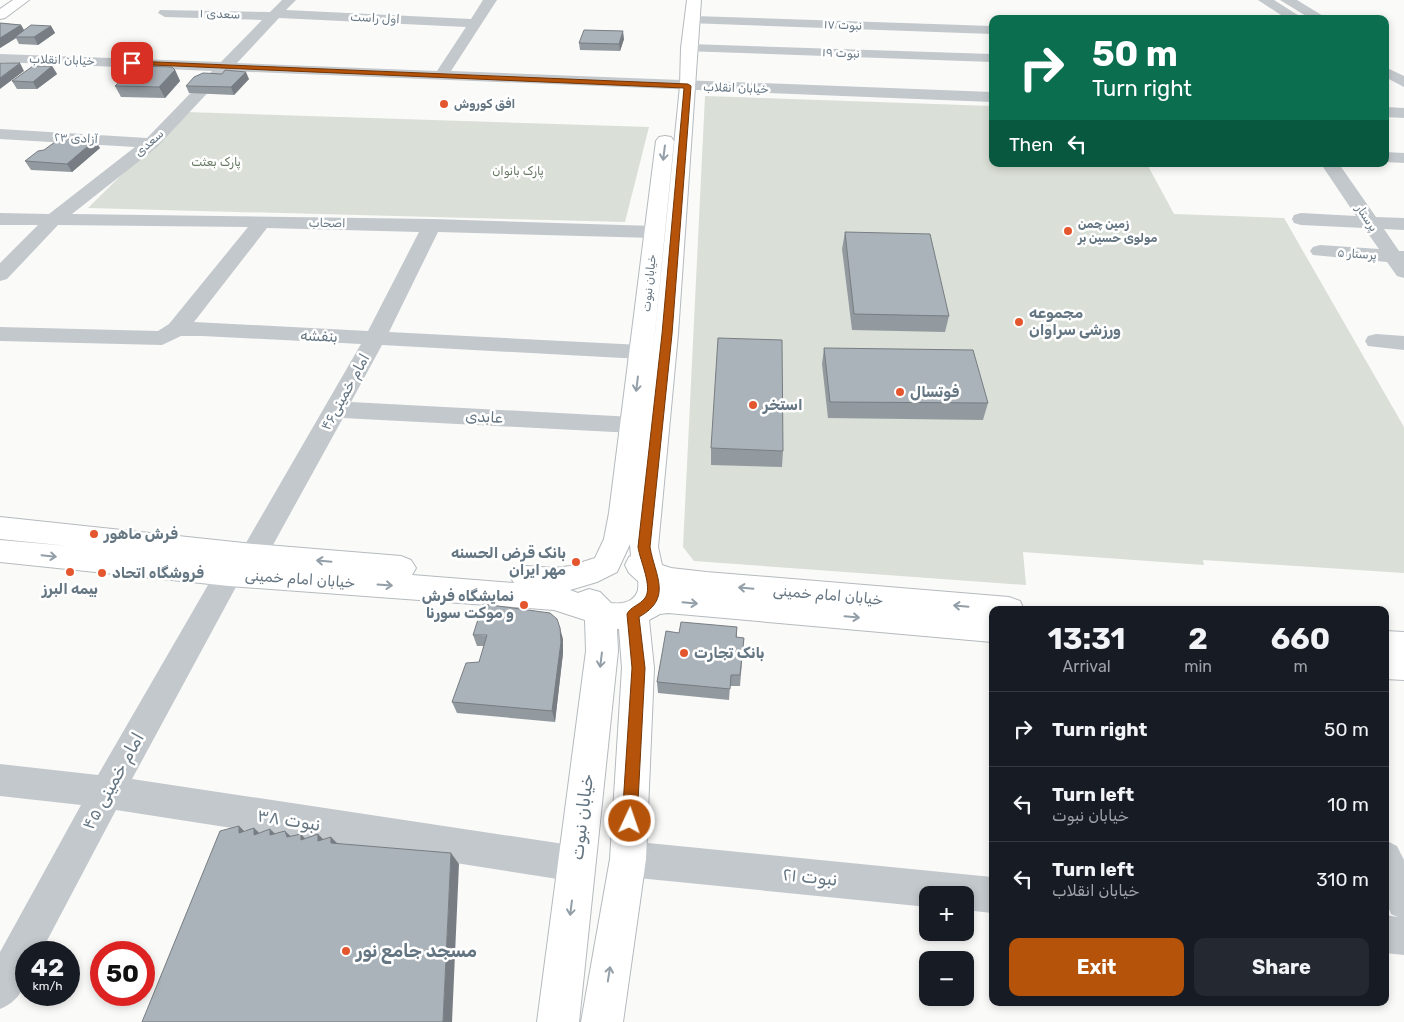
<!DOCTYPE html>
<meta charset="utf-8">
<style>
:root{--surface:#171b24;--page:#242831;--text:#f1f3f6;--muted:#9ea1a6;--line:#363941;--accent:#b45309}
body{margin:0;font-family:Rubik,"Noto Sans Arabic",sans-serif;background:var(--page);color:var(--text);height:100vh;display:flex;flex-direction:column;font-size:19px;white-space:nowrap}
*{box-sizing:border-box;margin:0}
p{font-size:16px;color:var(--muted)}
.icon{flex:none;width:28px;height:28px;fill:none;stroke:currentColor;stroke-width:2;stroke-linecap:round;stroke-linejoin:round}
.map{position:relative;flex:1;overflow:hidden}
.sheet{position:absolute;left:989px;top:606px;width:400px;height:400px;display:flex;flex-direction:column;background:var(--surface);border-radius:10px;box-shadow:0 2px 8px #0003}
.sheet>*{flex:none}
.top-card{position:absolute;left:989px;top:15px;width:400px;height:152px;border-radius:10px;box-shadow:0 2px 8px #0003;background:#0b6e4f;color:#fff;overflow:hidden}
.fabs{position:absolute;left:919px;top:886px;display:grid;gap:10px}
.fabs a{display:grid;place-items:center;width:55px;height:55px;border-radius:10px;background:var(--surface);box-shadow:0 2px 8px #0003;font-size:25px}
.speed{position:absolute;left:15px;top:941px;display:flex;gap:10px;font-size:25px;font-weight:700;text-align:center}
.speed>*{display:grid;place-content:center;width:65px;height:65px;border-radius:50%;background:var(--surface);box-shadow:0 2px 8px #0003;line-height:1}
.speed small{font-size:12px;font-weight:400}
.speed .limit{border:8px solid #d22;background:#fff;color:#111}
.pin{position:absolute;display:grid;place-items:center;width:42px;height:42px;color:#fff;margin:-21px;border-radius:10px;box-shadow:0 2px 8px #0006}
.me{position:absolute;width:55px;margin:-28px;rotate:3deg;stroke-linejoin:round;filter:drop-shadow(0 0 4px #0008)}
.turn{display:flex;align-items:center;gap:18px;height:105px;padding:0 20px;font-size:22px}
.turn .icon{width:65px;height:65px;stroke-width:2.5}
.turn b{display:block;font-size:35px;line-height:42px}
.then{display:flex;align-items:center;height:48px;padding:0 20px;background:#0003;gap:10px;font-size:19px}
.eta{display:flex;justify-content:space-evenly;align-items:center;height:85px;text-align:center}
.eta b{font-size:30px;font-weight:700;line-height:35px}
.primary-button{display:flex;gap:10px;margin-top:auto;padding:10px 20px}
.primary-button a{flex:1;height:58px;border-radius:10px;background:var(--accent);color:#fff;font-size:20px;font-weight:700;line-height:58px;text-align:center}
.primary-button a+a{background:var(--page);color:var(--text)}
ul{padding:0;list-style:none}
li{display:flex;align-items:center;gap:15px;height:75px;padding:0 20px;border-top:1px solid var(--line)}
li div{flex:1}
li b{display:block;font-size:19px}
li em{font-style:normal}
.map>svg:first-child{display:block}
.green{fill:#dadfd7}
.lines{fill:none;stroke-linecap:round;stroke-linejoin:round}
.major-casing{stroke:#b5babe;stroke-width:2}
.minor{fill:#c3c8cc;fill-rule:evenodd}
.major{fill:#fff;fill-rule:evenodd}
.wall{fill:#929a9f}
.shaded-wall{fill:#777d82}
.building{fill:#aab3b9;stroke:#777d82}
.oneway{stroke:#939fa8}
.route{fill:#b45309;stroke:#753606}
.poi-dot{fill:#e4572e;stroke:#fff;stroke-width:2}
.labels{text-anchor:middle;stroke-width:5;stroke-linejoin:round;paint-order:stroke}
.far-street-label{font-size:12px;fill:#657683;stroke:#fff}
.far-poi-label{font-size:12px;font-weight:bold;fill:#657683;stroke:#fff;text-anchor:start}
.far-park-label{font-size:12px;fill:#687a64;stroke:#fff}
.poi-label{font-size:15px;font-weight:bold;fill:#657683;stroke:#fff;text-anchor:start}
.street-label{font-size:15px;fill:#657683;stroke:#fff}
.near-street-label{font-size:18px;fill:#657683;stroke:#fff}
.near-poi-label{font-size:18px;font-weight:bold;fill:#657683;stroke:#fff;text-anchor:start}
</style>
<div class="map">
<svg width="1404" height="1022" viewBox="0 0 1404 1022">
<rect width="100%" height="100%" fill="#fafaf8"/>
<g class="green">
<path d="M705 96 992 106V164H1147L1174 214 1284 218 1404 427V573L1203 560 1204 565 1023 552 1026 585 694 561 683 547Z"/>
<path d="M185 112 649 127 625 222 88 208Z"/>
</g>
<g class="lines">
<defs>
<g id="major">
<path d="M13 0H29L5 18 0 19V9Z"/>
<path d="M687 0H701L678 334 658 547 662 565 671 568 706 572 1009 597 1020 601 1024 610H992V642L668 613 660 614 649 620 654 668 646 859 623 1022H581L610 859 622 668 619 629H617L618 651 579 1022H537L586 651 585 620 554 610 229 586 0 562V540L69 546 0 539V517L253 544 401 556 411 560 416 568 412 575 514 583 511 578 516 570 526 566 555 568 570 566 595 558 604 539 609 513 656 141 659 137 665 136 671 137 674 141 650 382 680 86 681 48ZM630 544 631 556 629 557 625 565 629 573 638 581C641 599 626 605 611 603L600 592 589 589 578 593 570 590 597 582 617 572Z"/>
<path d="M1385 631 1404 632V680L1385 679Z"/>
</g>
</defs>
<use href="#major" class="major-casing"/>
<g class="minor">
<path d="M282 0H296L286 10 471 19 483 0H497L451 71 992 92V102L228 71 157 147 72 214 432 219 654 226 661 228 664 232 661 236 654 238 438 232 389 332 641 345 649 347 652 352 649 357 641 359 382 345 351 402 633 417 641 419 645 425 641 431 633 433 343 418 263 563 253 566 243 563 239 555 361 344 202 336H181L162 345 0 341V327L158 331 169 324 248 227 58 225 7 279 0 281V263L38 225H0V213L49 214 135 147 0 139V129L147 138 212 71 0 62V54L221 62 262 20 165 17 158 13 160 10 270 12ZM279 18 466 27 437 71 237 63ZM267 228 419 232 368 331 194 322Z"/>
<path d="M1258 0H1274L1304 19H1287Z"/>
<path d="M1280 0H1297L1328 19H1311Z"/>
<path d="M693 16 992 26V34L688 23 686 20Z"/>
<path d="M689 44 992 54V62L684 51 682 48 684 45Z"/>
<path d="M1385 67 1404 76V87L1385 77Z"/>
<path d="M1385 107 1404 108V118L1385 117Z"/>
<path d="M1385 152 1404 153V163L1385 162Z"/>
<path d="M1321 164H1339L1376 217 1404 218V230L1384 229 1399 251H1404V278L1397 276 1387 262 1313 255 1310 251 1313 247 1320 245 1379 249 1364 228 1301 225 1294 223 1292 219 1294 215 1301 213 1356 216Z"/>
<path d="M1376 334 1404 336V350L1368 346 1365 341 1368 336Z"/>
<path d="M229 563 239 566 243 574 132 779 577 846 589 852 595 864 589 876 577 882 116 810 41 952H26C26 978 27 998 0 1009V952L81 805 0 796V764L98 775 219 566Z"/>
<path d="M1385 840 1397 846 1404 860V955L1385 953V915L1398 917 1391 914 1385 899Z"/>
<path d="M628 841 992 877V913L965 910V895H928V907L628 877 616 871 610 859 616 847Z"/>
</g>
<use href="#major" class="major"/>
</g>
<g class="wall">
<path d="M0 23 21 25 24 30 51 26 55 33 38 45 19 44 16 38 0 48Z"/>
<path d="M624 39 620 51 580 50 579 43Z"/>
<path d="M52 66 57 74 37 89H17L12 81Z"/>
<path d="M175 70 180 81 165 98 121 97 115 86Z"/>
<path d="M222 74 249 79 234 95 189 93 186 86Z"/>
<path d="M100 148 72 172 31 170 25 161 44 150Z"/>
<path d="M845 232 949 316 945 332 852 330 842 249Z"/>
<path d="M824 348 988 403 983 420 828 418 822 364Z"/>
<path d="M711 448 783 451 782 467 711 465Z"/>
<path d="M737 627V638H744L740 686H730L729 700 658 693 657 682 679 633Z"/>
<path d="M473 635 563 639V653L555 722 457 713 452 702 479 662 484 646H477Z"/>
</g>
<g class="shaded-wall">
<path d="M21 25 25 32 15 37 16 38 0 48V38Z"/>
<path d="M51 26 55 33 38 45 34 37Z"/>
<path d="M623 31 624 39 620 51 619 44Z"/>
<path d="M20 63 24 71 0 89V78Z"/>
<path d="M52 66 57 74 37 89 33 82Z"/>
<path d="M175 70 180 81 165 98 159 87Z"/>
<path d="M246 72 249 79 234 95 231 87Z"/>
<path d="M95 140 100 148 72 172 67 164Z"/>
<path d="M560 628 563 639V653L555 722 552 711Z"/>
<path d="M239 826 252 838 239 833Z"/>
<path d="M254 828 267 840 254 835Z"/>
<path d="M270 829 283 841 270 835Z"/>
<path d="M285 831 297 842 287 837Z"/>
<path d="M301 834 312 846 301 840Z"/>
<path d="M318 834 329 845 318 841Z"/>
<path d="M331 837 342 848 331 843Z"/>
<path d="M451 853 459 864 452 1022H443Z"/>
</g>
<g class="building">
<path d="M0 23 21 25 0 38Z"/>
<path d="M31 25 51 26 34 37H15Z"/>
<path d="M584 30 623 31 619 44 579 43Z"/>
<path d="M0 63H20L0 78Z"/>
<path d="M33 66H52L33 82 12 81Z"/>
<path d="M137 66 172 67 175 70 159 87 115 86Z"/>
<path d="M225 70 246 72 231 87 186 86 194 77 203 73 222 74Z"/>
<path d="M59 139 95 140 67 164 25 161 38 151 44 150Z"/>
<path d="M845 232 930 234 949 316 854 314Z"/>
<path d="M718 338 782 340 783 451 711 448Z"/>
<path d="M824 348 973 350 988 403 830 402Z"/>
<path d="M483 604 550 613 557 619 560 628 561 642 552 711 452 702 466 663 479 662 487 635H473Z"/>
<path d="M681 622 737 627 736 637 744 638 740 675H731L730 689 657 682 666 631 679 633Z"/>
<path d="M239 826V833L254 828V835L270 829V835L285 831 287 837 301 834V840L318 834V841L331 837V843L451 853 443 1022H142L220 831Z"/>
</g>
<defs><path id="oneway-shaft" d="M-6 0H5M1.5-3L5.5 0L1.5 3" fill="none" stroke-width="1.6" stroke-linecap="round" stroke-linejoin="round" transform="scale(1.25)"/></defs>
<g class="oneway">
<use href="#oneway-shaft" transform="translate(664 153) rotate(97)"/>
<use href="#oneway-shaft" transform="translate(637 384) rotate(97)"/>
<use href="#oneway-shaft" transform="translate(49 556) rotate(6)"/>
<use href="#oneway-shaft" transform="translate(324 561) rotate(-175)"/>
<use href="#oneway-shaft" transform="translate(385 585) rotate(4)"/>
<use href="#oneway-shaft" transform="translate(746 588) rotate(-175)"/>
<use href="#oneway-shaft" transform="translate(690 603) rotate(5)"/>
<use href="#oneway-shaft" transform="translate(961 606) rotate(-175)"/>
<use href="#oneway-shaft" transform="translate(852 617) rotate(5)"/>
<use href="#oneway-shaft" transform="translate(601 660) rotate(97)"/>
<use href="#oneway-shaft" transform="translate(571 908) rotate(97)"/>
<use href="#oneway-shaft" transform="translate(609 974) rotate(-81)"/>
</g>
<path class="route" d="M132 61 688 84 691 86 672 334 650 547C655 576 673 598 639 617L645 668 637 821 635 826 630 828 625 826 622 821 632 668 627 614C630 607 640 605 645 598 653 587 640 561 638 547L662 334 684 88 129 64 128 63Z"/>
<g class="poi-dot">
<circle cx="444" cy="104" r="5"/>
<circle cx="1068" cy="231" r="5"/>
<circle cx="1019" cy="322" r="5"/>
<circle cx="900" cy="392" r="5"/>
<circle cx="753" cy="405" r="5"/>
<circle cx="94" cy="534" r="5"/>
<circle cx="576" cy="562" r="5"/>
<circle cx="70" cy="572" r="5"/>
<circle cx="102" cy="573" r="5"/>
<circle cx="524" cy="605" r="5"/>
<circle cx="684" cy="653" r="5"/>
<circle cx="346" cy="951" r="5"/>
</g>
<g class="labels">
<g class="far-street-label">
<text transform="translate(220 14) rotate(2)" y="4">سعدی ۱</text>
<text transform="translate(375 18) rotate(3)" y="4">اول راست</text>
<text transform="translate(843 25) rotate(2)" y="4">نبوت ۱۷</text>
<text transform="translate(841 53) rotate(2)" y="4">نبوت ۱۹</text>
<text transform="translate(62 60) rotate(2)" y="4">خیابان انقلاب</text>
<text transform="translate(736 88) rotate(2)" y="4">خیابان انقلاب</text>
<text transform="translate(76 138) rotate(3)" y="4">آزادی ۲۳</text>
<text transform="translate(149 143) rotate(-42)" y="4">سعدی</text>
<text transform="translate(1367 218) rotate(56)" y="4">پرستار</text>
<text transform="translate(327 223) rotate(1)" y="4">اصحاب</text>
<text transform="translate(1357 254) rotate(4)" y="4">پرستار ۵</text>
<text transform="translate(649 283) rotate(-84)" y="4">خیابان نبوت</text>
</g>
<g class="far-poi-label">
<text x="454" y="108">افق کوروش</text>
<text x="1078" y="228">زمین چمن<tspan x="1078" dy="14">مولوی حسین بر</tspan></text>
</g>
<g class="far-park-label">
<text x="216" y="166">پارک بعثت</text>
<text x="518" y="175">پارک بانوان</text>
</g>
<g class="poi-label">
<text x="1029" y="318">مجموعه<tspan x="1029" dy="17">ورزشی سراوان</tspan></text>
<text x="910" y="397">فوتسال</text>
<text x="763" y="410">استخر</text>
<text x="104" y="539">فرش ماهور</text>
<text x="566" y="558" text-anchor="end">بانک قرض الحسنه<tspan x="566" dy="17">مهر ایران</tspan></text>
<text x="112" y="578">فروشگاه اتحاد</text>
<text x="70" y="594" text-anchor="middle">بیمه البرز</text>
<text x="514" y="601" text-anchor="end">نمایشگاه فرش<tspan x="514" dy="17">و موکت سورنا</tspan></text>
<text x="694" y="658">بانک تجارت</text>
</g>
<g class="street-label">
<text transform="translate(319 336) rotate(3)" y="5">بنفشه</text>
<text transform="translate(345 392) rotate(-61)" y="5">امام خمینی۴۶</text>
<text transform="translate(484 417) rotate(3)" y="5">عابدی</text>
<text transform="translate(300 579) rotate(4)" y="5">خیابان امام خمینی</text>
<text transform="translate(828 595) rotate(5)" y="5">خیابان امام خمینی</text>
</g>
<g class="near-street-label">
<text transform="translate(113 781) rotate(-61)" y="6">امام خمینی ۴۵</text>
<text transform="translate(582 817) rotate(-83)" y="6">خیابان نبوت</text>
<text transform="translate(289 820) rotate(9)" y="6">نبوت ۳۸</text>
<text transform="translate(810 877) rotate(6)" y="6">نبوت ۲۱</text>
</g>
<g class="near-poi-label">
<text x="356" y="957">مسجد جامع نور</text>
</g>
</g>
</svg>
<div class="fabs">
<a>+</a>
<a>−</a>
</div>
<div class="speed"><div>42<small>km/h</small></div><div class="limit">50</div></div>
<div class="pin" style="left:132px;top:63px;background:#d93025"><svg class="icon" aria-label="arrive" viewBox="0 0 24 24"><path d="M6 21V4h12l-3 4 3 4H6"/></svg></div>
<svg class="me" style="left:630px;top:821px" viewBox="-20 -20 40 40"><circle r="17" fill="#b45309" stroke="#fff" stroke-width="3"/><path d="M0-11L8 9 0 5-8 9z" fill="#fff"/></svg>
<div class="top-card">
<div class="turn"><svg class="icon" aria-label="right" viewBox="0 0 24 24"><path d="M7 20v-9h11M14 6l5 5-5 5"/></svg><div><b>50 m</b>Turn right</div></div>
<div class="then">Then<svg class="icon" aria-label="left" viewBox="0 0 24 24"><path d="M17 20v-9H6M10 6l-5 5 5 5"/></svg></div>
</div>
<section class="sheet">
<div class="eta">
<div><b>13:31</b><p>Arrival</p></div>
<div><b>2</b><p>min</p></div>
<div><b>660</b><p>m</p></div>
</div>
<ul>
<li><svg class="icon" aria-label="right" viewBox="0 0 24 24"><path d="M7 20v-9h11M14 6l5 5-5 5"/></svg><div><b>Turn right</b></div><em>50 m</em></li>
<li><svg class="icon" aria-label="left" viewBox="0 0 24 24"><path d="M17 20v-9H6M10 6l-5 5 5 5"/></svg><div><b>Turn left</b><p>خیابان نبوت</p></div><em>10 m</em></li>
<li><svg class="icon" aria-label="left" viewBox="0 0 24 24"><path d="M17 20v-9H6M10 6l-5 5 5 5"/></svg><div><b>Turn left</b><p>خیابان انقلاب</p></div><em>310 m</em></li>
</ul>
<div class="primary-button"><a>Exit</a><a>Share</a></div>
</section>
</div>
